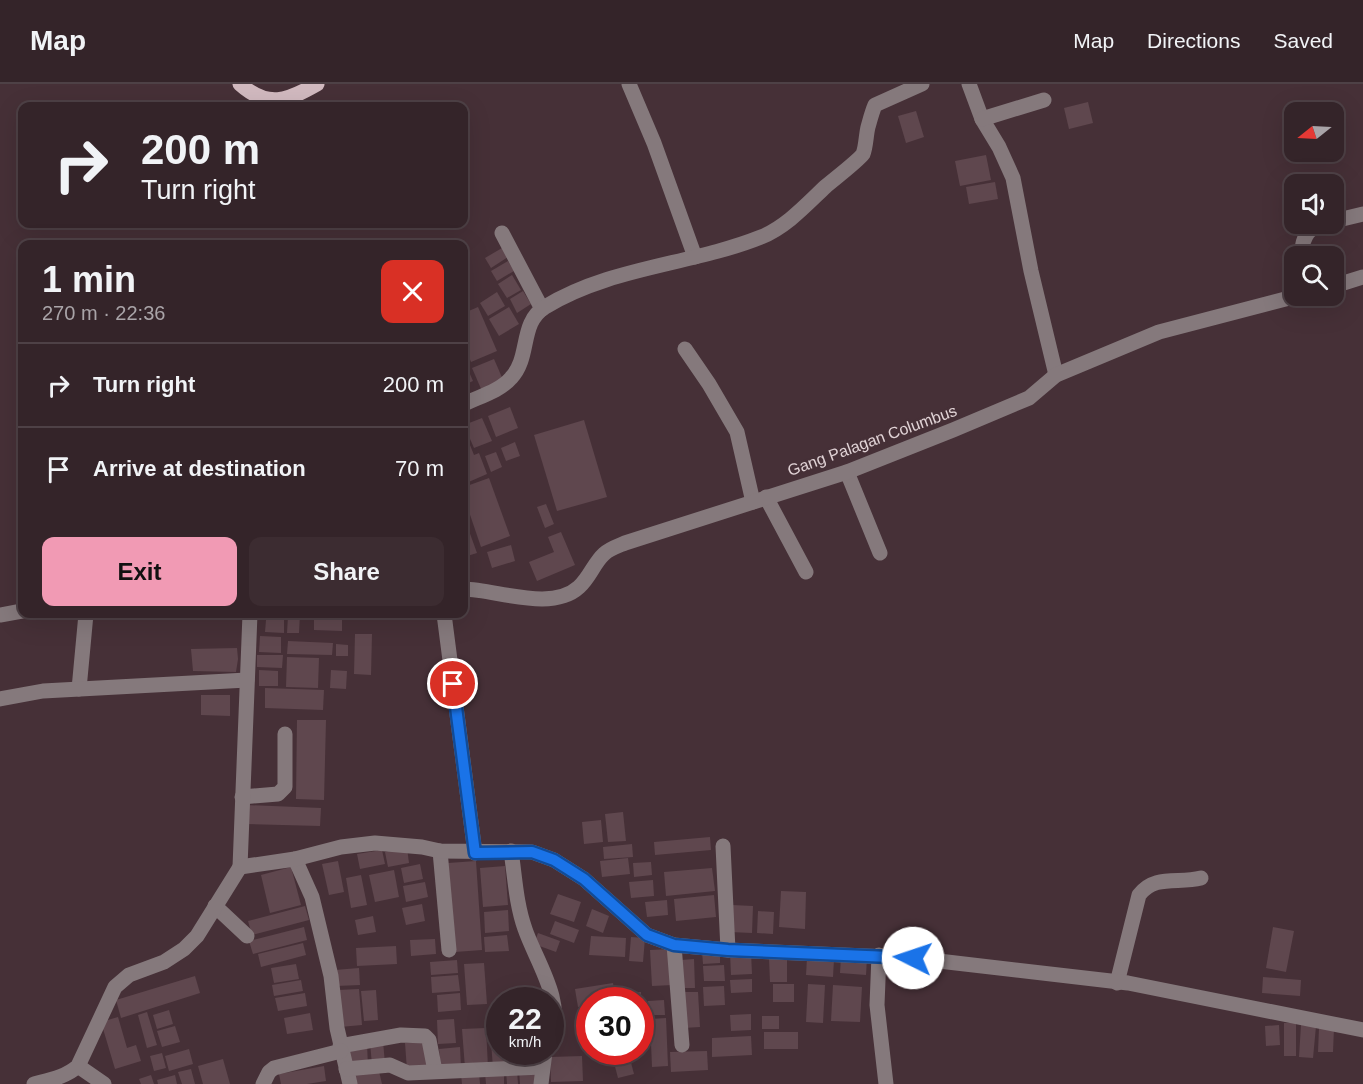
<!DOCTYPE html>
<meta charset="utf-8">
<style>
:root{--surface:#342429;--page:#3c2c31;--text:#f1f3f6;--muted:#a9a4a8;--line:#4e4146;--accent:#f19ab4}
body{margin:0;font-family:Arial,sans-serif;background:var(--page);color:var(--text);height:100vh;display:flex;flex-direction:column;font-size:22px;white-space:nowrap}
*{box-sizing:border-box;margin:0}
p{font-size:20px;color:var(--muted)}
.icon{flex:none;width:33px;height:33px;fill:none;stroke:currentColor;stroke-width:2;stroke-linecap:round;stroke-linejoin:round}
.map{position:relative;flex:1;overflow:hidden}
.drawer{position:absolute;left:18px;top:156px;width:450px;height:378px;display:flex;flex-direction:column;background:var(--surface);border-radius:12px;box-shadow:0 6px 24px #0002,0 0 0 2px var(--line)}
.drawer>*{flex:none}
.banner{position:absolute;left:18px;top:18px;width:450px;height:126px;border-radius:12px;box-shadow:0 6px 24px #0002,0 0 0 2px var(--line);background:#342429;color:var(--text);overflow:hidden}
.needle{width:39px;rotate:252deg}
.buttons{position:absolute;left:1284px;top:18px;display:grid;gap:12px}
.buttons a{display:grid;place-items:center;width:60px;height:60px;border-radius:12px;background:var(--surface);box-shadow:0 6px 24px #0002,0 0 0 2px var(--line);font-size:30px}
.speed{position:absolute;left:486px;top:903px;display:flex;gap:12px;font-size:30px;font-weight:700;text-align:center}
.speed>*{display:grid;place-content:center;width:78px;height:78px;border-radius:50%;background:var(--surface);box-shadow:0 6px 24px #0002,0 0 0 2px var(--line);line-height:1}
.speed small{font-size:15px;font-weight:400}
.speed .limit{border:9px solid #d22;background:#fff;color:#111}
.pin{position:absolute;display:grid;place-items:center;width:51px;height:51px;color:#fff;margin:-26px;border:3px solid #fff;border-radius:50%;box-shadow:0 2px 6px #0007}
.me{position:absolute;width:66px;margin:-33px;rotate:274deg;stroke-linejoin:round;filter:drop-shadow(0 0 4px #0008)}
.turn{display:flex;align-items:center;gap:21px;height:126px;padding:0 24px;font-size:27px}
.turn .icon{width:78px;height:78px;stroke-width:2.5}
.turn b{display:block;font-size:42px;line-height:51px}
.round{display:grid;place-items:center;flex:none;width:63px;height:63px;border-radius:12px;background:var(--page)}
.summary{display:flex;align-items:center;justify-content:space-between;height:102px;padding:0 24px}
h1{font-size:36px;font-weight:800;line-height:45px}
.cta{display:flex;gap:12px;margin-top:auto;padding:12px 24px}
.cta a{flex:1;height:69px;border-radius:12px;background:var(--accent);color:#111;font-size:24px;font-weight:800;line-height:69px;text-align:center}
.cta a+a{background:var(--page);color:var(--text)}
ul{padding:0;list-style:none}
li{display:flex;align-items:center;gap:18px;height:84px;padding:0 24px;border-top:2px solid var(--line)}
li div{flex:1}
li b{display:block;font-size:22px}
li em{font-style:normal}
header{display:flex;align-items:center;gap:36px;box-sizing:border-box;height:84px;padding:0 30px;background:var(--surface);border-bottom:2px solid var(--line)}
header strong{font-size:28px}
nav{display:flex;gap:33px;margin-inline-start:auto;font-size:21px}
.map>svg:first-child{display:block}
.building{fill:#5f474e}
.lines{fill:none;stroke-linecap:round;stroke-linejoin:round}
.minor{stroke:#85797c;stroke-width:15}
.major{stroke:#d1b9bf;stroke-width:15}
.route-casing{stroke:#114b97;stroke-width:15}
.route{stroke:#1a73e8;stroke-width:10}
.labels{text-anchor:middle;stroke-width:4.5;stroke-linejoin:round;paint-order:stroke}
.street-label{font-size:16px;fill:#e1d3d6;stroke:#463037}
</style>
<header>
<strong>Map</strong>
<nav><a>Map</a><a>Directions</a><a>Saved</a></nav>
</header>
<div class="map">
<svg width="1363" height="1000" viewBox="0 0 1363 1000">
<rect width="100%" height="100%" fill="#463037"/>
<g class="building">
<path d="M1088 18 1093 39 1069 45 1064 24Z"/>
<path d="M916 27 924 53 906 59 898 32Z"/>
<path d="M986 71 991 96 960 102 955 77Z"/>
<path d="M995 98 998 115 969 120 966 103Z"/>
<path d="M502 164 508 173 491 184 485 174Z"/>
<path d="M508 177 514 187 497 197 491 187Z"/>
<path d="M512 191 521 206 507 214 498 200Z"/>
<path d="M523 207 531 220 517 229 510 215Z"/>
<path d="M497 208 505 222 488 232 480 219Z"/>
<path d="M478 223 497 267 471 278 464 260V229Z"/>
<path d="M509 223 519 240 499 252 489 235Z"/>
<path d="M494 275 504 298 482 307 472 284Z"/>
<path d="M466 281 473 297 464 301V282Z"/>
<path d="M510 323 518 344 496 353 488 332Z"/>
<path d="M482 334 492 357 474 364 464 341Z"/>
<path d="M584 336 607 413 557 427 534 351Z"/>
<path d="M464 346 474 371 479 369 487 390 464 400Z"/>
<path d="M515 358 520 372 506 377 501 364Z"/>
<path d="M496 368 502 383 491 388 485 372Z"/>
<path d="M489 394 510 452 481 463 464 413V403Z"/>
<path d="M546 420 554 440 545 444 537 423Z"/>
<path d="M464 433 477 469 464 473Z"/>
<path d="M561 448 575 481 537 497 529 478 554 468 548 453Z"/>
<path d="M511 461 515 477 492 484 487 468Z"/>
<path d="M273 530H300L299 549H287L288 532H273Z"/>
<path d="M314 530H342V547L314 546Z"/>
<path d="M266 536H284V549L265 548Z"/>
<path d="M355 550H372L371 591 354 590Z"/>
<path d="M260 552 281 553V569L259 568Z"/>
<path d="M288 557 333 559 332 571 287 570Z"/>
<path d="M336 560 348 561V572H336Z"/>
<path d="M237 564 238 575 236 588 193 587 191 565Z"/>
<path d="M257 571H283L282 584 257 583Z"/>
<path d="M287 573 319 574 318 604 286 603Z"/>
<path d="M259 586 278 587V602H259Z"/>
<path d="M331 586 347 587 346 605 330 604Z"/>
<path d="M265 604 324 606 323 626 265 624Z"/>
<path d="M201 611H230V632L201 631Z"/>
<path d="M297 636H326L324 716 296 715Z"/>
<path d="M246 721 321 724 320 742 246 740Z"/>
<path d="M623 728 626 757 608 758 605 730Z"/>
<path d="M601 736 603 758 584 760 582 738Z"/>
<path d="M710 753 711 766 655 771 654 758Z"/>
<path d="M632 760 633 773 604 775 603 763Z"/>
<path d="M407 764 409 779 388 783 385 768Z"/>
<path d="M382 766 385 780 360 785 357 770Z"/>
<path d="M628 774 630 790 602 793 600 777Z"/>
<path d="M338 777 344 808 329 811 322 780Z"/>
<path d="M476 777 482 866 455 868 448 779Z"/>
<path d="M651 778 652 791 634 793 633 779Z"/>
<path d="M420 780 423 795 404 799 401 784Z"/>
<path d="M505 782 508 821 483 823 480 784Z"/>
<path d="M291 783 301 821 270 829 261 791Z"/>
<path d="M712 784 715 807 666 812 664 788Z"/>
<path d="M394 786 399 813 375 818 369 791Z"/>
<path d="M361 791 367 821 351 824 346 794Z"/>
<path d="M653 796 654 812 631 814 629 798Z"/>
<path d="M425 798 428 813 406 818 403 802Z"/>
<path d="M781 807 806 808 805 845 779 843Z"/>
<path d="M558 810 581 818 574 838 550 830Z"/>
<path d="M714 811 716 833 676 837 674 815Z"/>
<path d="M667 816 668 831 647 833 645 818Z"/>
<path d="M422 820 425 837 406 841 402 824Z"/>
<path d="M732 821 753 822 752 849 730 848Z"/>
<path d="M305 822 309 836 252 851 248 837Z"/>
<path d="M592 825 609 832 603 849 586 842Z"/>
<path d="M508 826 509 847 485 849 484 828Z"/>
<path d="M758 827 774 828 773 850 757 849Z"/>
<path d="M373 832 376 848 358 851 355 836Z"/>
<path d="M555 837 579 846 574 859 550 850Z"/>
<path d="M304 843 307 856 253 870 249 857Z"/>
<path d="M1273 843 1294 847 1286 888 1266 884Z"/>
<path d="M538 849 560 857 556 868 534 860Z"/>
<path d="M507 851 509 867 485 868 484 853Z"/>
<path d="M591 852 626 854 625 873 589 871Z"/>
<path d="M631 853 645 854 643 878 629 877Z"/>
<path d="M435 855 436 870 411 872 410 856Z"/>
<path d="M303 859 306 871 261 883 258 870Z"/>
<path d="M396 862 397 880 357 882 356 864Z"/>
<path d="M671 865 673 901 652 902 650 866Z"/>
<path d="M720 866V879L703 880 702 867Z"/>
<path d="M751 868 752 890 731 891 730 869Z"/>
<path d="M841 872 867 874 866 891 840 889Z"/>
<path d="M769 874H787V898H770Z"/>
<path d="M807 874 834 875 833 893 806 891Z"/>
<path d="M694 875 695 904H683L681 876Z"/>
<path d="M457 876 458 889 431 891 430 878Z"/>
<path d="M484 879 487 920 467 921 464 880Z"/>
<path d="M296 880 299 895 274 899 271 884Z"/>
<path d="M724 881 725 897H704L703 882Z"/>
<path d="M359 884 360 901 336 902 335 886Z"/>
<path d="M458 891 460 907 432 909 431 893Z"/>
<path d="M195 892 200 909 121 934 116 916Z"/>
<path d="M1263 893 1301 896 1300 912 1262 909Z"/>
<path d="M752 895V908L731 909 730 896Z"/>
<path d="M301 896 303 907 274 912 272 901Z"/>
<path d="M613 899 616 916H590V921L578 923 575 905Z"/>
<rect x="773" y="900" width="21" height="18"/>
<path d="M808 900 825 901 823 939 806 938Z"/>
<path d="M833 901 862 903 860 938 831 937Z"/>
<path d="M724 902 725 921 704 922 703 903Z"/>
<path d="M359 905 362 941 340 943 338 906Z"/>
<path d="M376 906 378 936 364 937 361 907Z"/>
<path d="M641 908V916H626L625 909Z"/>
<path d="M682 908H698L700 943 683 944Z"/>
<path d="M305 909 307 922 278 927 275 914Z"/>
<path d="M460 909 461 926 438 928 437 911Z"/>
<path d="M664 916 665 931H648V917Z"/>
<path d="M500 920V953L494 954 492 921Z"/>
<path d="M169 926 173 940 157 945 153 931Z"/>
<path d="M147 928 157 961 147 964 138 931Z"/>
<path d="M310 929 313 946 287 950 284 934Z"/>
<path d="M751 930V946L731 947 730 931Z"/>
<path d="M590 931V950L578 951 575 934Z"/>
<rect x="762" y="932" width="17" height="13"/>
<path d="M118 933 127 964 136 961 141 977 115 985 101 938Z"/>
<path d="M666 934 668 982 652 983 650 935Z"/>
<path d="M454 935 456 959 438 960 437 936Z"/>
<rect x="1284" y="939" width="12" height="33"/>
<path d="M1279 941 1280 961 1266 962 1265 942Z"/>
<path d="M1301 941 1316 942 1313 974 1299 973Z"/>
<path d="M175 942 180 958 162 963 157 947Z"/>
<path d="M486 944 488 983 465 984 462 945Z"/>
<path d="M1319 944H1334L1333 968H1318Z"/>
<rect x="764" y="948" width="34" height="17"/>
<path d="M751 952 752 971 712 973V954Z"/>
<path d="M383 957 385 980 372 981 370 958Z"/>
<path d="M500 957V968H532L533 981 493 984 491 958Z"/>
<path d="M427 958 429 985 407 986 405 959Z"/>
<path d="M367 960 368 982 349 983 348 961Z"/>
<path d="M460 963 461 984 441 986 439 965Z"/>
<path d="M189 965 193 980 169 987 165 972Z"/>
<path d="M707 967 708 986 671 988 670 968Z"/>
<path d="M162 969 166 984 154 987 150 972Z"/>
<path d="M629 971 634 990 618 994 613 975Z"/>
<path d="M582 972 583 997 551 998 550 973Z"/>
<path d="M223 975 230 1000H203L198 982Z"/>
<path d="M324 982 326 997 307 1000H281L279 990Z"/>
<path d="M378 983 382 1000H352L350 990Z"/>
<path d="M191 985 195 1000H182L178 988Z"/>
<path d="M536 985 537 1000H520L519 986Z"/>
<path d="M517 986 518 1000H507L506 987Z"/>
<path d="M504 988V1000H486L485 989Z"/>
<path d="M479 989 480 1000H462L461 990Z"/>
<path d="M151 991 154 1000H141L139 995Z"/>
<path d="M175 991 177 1000H158L157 996Z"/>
</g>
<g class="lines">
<g class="minor">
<path d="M629 0 654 59 695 173"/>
<path d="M969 0 982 35 999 63 1013 94 1031 187 1056 291"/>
<path d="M982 35 1044 16"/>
<path d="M1334 137 1363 130"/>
<path d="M502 149 542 225"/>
<path d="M1304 172C1299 158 1308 143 1323 140"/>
<path d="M1334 202 1363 193"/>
<path d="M685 265 709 300 737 348 753 418"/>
<path d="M464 320C478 313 500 307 511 294 531 273 519 239 545 223 610 183 691 181 761 153 786 143 806 121 825 103 833 96 858 77 863 70 866 63 866 51 868 43 870 36 872 28 875 21L922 0"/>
<path d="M847 388 880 469"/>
<path d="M766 413 806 488"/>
<path d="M464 505C498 506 552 528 579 503 590 493 594 479 604 470 609 465 618 462 625 459L847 388 953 346 1029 314 1056 291 1159 248 1297 212"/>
<path d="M444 530 475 769"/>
<path d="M0 531 22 527"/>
<path d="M79 605 86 530"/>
<path d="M0 615 43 607 247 596"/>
<path d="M242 713 278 710 285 703V650"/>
<path d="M723 762 728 866"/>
<path d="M440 767 449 866"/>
<path d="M511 767C515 793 516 820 525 845 535 875 566 919 550 951"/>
<path d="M295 775 312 813 331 892 337 944 350 1000"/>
<path d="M240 783 250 530"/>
<path d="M215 822 247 852"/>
<path d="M674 861 682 961"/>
<path d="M879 871 877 921 886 1000"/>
<path d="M1117 899 1139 811C1155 790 1178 800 1201 794"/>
<path d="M340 962 401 951 425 952 429 956 435 987"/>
<path d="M78 982 104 1000"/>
<path d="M346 985 390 981 408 989 542 983"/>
<path d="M34 1000C49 996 66 993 78 982L115 903 129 891 164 878 184 865 197 852 240 783 295 775 341 763 375 759 422 763 440 767 532 768 554 776 584 795 647 851 674 861 728 866 913 874 1128 899 1363 946"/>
<path d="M263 1000 269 988 274 984 341 967"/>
<path d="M541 1000 545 968"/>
</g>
<path class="major" d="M240 0C268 25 287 17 317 0"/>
</g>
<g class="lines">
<defs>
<path id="route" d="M453 600 475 769 532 768 554 776 584 795 647 851 674 861 728 866 913 874"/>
</defs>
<use href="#route" class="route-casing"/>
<use href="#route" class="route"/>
</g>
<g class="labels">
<g class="street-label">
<text transform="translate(872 356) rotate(-20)" y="6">Gang Palagan Columbus</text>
</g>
</g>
</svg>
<div class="buttons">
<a><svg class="needle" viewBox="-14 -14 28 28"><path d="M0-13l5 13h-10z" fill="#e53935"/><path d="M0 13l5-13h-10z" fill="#a9a4a8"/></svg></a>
<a><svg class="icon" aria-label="sound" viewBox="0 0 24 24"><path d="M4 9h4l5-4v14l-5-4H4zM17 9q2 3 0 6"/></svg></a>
<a><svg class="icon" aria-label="search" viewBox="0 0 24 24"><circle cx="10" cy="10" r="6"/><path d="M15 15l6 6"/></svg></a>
</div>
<div class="speed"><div>22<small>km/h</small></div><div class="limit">30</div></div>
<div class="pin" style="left:453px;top:600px;background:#d93025"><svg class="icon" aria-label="arrive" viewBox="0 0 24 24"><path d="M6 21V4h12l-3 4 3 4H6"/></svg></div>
<svg class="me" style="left:913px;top:874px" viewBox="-20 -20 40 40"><circle r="19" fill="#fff"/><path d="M0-13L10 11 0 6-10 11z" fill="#1a73e8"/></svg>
<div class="banner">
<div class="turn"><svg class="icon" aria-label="right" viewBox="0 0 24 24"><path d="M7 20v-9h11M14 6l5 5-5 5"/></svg><div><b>200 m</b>Turn right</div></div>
</div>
<section class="drawer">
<div class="summary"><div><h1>1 min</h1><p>270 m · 22:36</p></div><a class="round" style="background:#d93025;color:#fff"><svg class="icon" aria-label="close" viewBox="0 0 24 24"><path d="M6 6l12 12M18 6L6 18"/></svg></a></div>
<ul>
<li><svg class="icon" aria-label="right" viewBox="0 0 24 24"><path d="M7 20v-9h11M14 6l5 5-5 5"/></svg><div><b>Turn right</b></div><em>200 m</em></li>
<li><svg class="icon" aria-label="arrive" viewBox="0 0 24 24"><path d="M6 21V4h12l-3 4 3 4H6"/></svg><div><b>Arrive at destination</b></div><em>70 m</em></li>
</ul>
<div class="cta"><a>Exit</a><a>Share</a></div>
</section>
</div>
